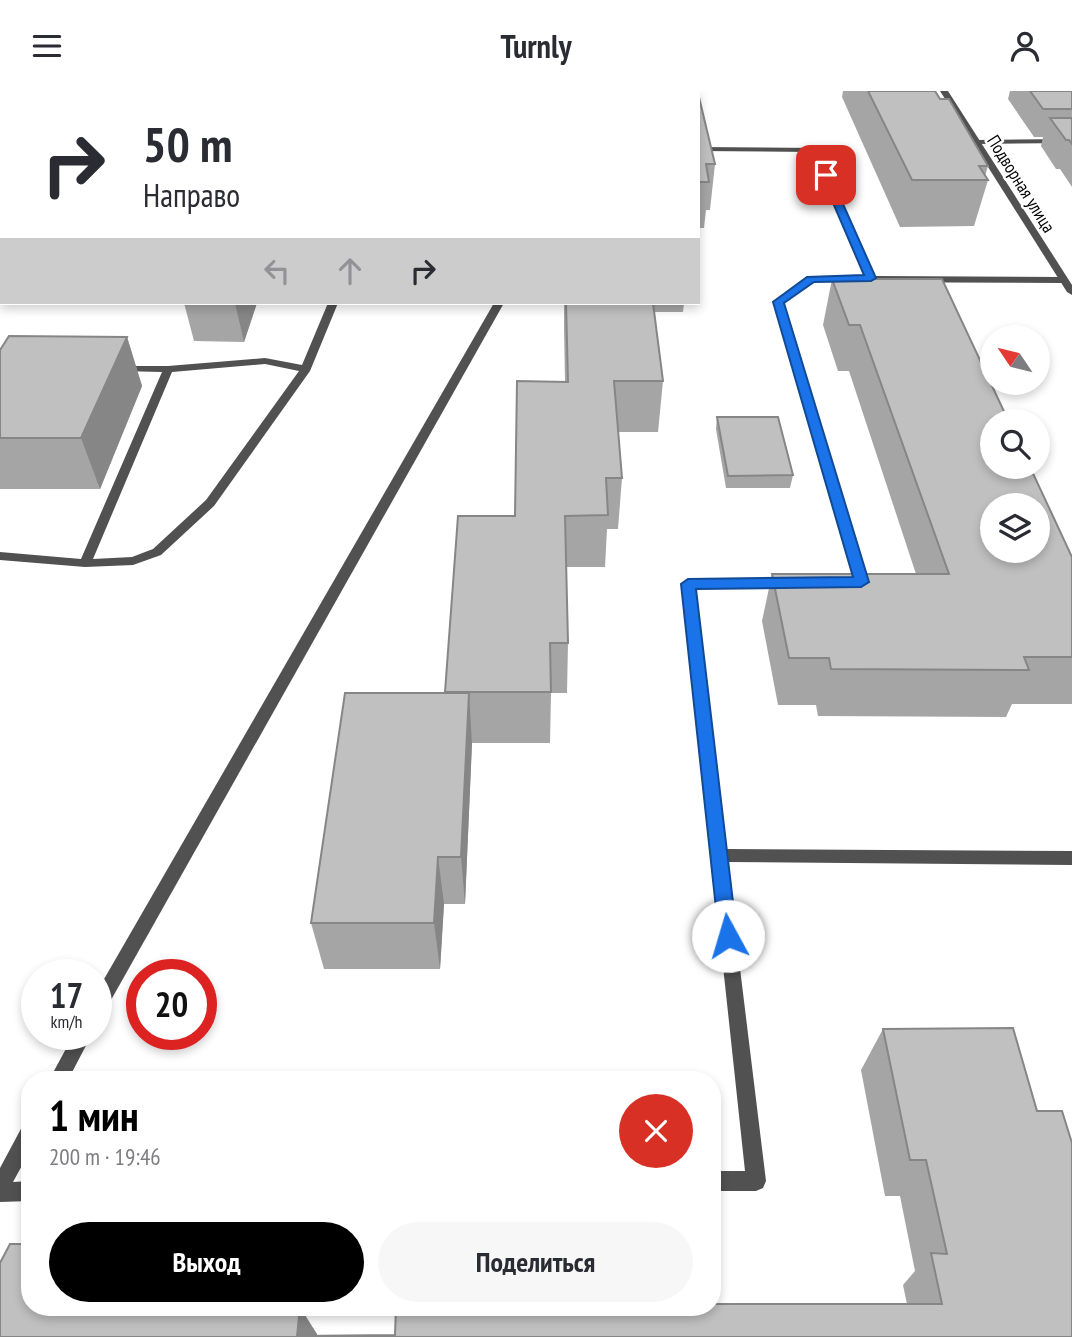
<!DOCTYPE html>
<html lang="ru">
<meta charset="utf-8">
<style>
:root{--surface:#fff;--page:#f7f7f7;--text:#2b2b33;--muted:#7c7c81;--accent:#000}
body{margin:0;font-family:"PT Sans Narrow",sans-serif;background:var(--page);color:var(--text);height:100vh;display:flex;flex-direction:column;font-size:26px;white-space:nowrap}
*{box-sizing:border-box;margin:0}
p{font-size:23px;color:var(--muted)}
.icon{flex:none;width:38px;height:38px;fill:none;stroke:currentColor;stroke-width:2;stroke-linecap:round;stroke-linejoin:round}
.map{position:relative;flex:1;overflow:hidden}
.sheet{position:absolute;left:21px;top:980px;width:700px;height:245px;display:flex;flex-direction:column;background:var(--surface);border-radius:28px;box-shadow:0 4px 10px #0003}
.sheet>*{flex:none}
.hud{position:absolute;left:0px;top:0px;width:700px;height:214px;box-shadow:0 4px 10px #0003;background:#fff;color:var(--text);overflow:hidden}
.needle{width:46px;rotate:305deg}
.tools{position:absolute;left:980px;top:234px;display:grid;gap:14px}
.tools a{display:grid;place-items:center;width:70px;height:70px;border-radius:50%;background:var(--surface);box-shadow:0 4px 10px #0003;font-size:35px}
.speed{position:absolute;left:21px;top:868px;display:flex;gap:14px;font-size:35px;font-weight:700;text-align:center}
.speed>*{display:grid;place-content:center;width:91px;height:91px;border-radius:50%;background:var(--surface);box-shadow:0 4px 10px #0003;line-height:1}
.speed small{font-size:18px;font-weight:400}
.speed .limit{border:10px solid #d22;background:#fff;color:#111}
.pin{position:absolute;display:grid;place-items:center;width:60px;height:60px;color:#fff;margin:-30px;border-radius:14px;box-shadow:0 4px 10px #0006}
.me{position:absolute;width:77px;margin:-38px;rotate:354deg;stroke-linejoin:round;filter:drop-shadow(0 0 5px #0008)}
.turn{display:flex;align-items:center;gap:24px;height:147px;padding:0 28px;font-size:32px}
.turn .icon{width:91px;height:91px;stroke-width:2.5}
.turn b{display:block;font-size:49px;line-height:60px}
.lanes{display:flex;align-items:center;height:66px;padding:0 28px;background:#0003;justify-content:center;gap:35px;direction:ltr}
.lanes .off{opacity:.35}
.round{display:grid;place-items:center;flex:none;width:74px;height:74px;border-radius:37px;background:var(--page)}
.summary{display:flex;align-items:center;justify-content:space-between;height:119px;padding:0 28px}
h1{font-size:42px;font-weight:700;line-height:52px;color:var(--accent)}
.primary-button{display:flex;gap:14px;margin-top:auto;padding:14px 28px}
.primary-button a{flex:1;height:80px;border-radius:42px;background:var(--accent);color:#fff;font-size:28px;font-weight:700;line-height:80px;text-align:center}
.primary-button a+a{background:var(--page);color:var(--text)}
header{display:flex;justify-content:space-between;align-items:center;height:91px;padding:0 28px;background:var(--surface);font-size:32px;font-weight:700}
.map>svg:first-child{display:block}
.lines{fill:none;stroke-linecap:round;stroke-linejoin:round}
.service{fill:#515151;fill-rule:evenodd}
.minor{fill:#515151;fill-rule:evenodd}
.wall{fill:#a5a5a5}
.shaded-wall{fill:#868686}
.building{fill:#c0c0c0;stroke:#868686;stroke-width:2;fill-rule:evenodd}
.route{fill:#1a73e8;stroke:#114b97;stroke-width:2}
.labels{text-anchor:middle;stroke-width:5;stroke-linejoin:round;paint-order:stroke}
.far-street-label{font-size:18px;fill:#000;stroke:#fff}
</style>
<header><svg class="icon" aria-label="menu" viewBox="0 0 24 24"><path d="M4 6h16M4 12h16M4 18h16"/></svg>Turnly<svg class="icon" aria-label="person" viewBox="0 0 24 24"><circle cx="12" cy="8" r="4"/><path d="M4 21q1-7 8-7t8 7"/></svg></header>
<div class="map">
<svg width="1072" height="1246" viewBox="0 0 1072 1246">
<rect width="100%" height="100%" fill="#fff"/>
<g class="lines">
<g class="service">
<path d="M633 0H641L632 2Z"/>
<rect x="0" y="44" width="2" height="4"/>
<path d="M1072 48V52L977 53 973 51 977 49Z"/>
<path d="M698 56 818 57 875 185 1063 186 1068 189 1063 192 813 191 783 212 867 491 865 494 853 495 847 491 853 487 773 211 808 186 866 185 812 61 698 60Z"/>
<rect x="0" y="118" width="2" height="6"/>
<path d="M328 212H338L310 280 214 415 161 464 133 474 85 476 0 469V461L81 468 162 281 119 280 114 277 115 275H168L265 267 302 274ZM265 273 299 280 206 409 153 458 132 466 93 468 172 281Z"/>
<path d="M494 212H504L102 925 96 927V902Z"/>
<path d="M788 488 792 489 794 492 792 495 695 497 726 758 1072 760V774L727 771 766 1090 763 1097 756 1100H712V1080H745L682 493 688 489Z"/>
<path d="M74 943H92L68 989H49Z"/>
<path d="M30 1032V1060L13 1091 30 1090V1110L0 1111V1077L23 1034Z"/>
</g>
<path class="minor" d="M940 0H948L1072 194V204L1067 201Z"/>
</g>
<g class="wall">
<path d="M843 0H935L988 75 985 85 988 89 974 135 900 136 842 6Z"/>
<path d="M1010 0H1072V96L1060 78H1056L1041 55 1043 46H1034L1008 8Z"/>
<path d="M698 2 715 73 710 119H706L704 137H698Z"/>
<path d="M832 188 1072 466V613H1012L1006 626 818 625 816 614H778L762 530 772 483H916L849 280H838L823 234Z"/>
<path d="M184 212H257L244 251 194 250Z"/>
<path d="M564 212H684L683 221H654L663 290 658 341H618L622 387 618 438H607L605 476H566L568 552 567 602H551L550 652H472L465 813H444L440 878H324L311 832 445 602 515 425 565 291 564 238Z"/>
<path d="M127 246 142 295 100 398H0V259Z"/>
<path d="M717 326 793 384 790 397H726L716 338Z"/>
<path d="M883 938 1072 1246H0L30 1216 317 1243V1245L395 1244 907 1213 903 1194 915 1180 900 1105H885L861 979Z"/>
</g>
<g class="shaded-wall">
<path d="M235 212H257L244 251Z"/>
<path d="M127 246 142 295 100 398 81 347Z"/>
<path d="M469 602 472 652 465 813 461 766Z"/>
<path d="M438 766 444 813 440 878 434 832Z"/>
<path d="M300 1216 317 1243V1246L297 1245Z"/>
</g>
<g class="building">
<path d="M272 0H469L468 2H272Z"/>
<rect x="653" y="0" width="45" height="2"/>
<path d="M868 0H935L940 8H949L988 75H979L988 89H912Z"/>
<path d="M1030 0H1072V18H1043Z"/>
<path d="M698 2 715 73H706L709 91H698Z"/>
<path d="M1050 27H1072V53L1069 49H1066Z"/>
<path d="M832 188H942L1009 331H992V376H1030L1072 466V566H1024L1029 579 831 578 829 567H789L772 483H949L860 234H849ZM992 415H1038V460H992Z"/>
<path d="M566 212H653L663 290H614L622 387H606L608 424 565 425 568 552H550L551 601H445L458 425H515L517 290 568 291Z"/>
<path d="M9 245 127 246 81 347H0V259Z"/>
<path d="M717 326H778L793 384 728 385Z"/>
<path d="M345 602H469L461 766H438L434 832H311Z"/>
<path d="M1013 937 1037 1020H1062L1072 1052V1246H0V1172L10 1153H30V1216H300L297 1245 395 1244 396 1216H712V1213H942L931 1162 947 1163 926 1069H910L883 938Z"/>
</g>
<path class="route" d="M826 81 830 84 876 187 871 190 814 191 784 212 869 491 861 496 696 498 737 845 735 850 728 853 721 850 719 845 681 493 688 488 853 486 773 211 807 186 864 184 821 84Z"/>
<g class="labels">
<g class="far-street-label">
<text transform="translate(1021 93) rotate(58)" y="6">Подворная улица</text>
</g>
</g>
</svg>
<div class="tools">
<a><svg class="needle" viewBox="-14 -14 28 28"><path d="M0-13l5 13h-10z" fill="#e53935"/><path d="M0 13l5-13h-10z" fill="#7c7c81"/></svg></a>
<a><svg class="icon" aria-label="search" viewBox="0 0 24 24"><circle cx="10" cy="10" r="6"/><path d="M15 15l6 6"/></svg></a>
<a><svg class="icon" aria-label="layers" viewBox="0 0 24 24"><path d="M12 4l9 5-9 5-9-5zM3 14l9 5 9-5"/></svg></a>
</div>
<div class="speed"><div>17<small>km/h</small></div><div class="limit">20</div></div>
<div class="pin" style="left:826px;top:84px;background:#d93025"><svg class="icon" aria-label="arrive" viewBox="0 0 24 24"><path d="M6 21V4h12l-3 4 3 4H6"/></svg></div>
<svg class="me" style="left:728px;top:845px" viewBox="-20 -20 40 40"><circle r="19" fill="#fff"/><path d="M0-13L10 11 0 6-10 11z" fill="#1a73e8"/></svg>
<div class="hud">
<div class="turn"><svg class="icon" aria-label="right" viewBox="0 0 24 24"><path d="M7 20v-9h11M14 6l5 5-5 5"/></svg><div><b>50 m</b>Направо</div></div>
<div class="lanes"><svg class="icon off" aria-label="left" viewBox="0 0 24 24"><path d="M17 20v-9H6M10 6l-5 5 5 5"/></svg><svg class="icon off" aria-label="ahead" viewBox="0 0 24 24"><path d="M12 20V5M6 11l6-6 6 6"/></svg><svg class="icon" aria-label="right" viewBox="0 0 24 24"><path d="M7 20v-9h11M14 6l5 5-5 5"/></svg></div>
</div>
<section class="sheet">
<div class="summary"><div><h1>1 мин</h1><p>200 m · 19:46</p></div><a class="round" style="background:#d93025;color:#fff"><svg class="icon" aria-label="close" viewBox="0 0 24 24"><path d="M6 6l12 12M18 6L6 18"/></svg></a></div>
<div class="primary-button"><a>Выход</a><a>Поделиться</a></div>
</section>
</div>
